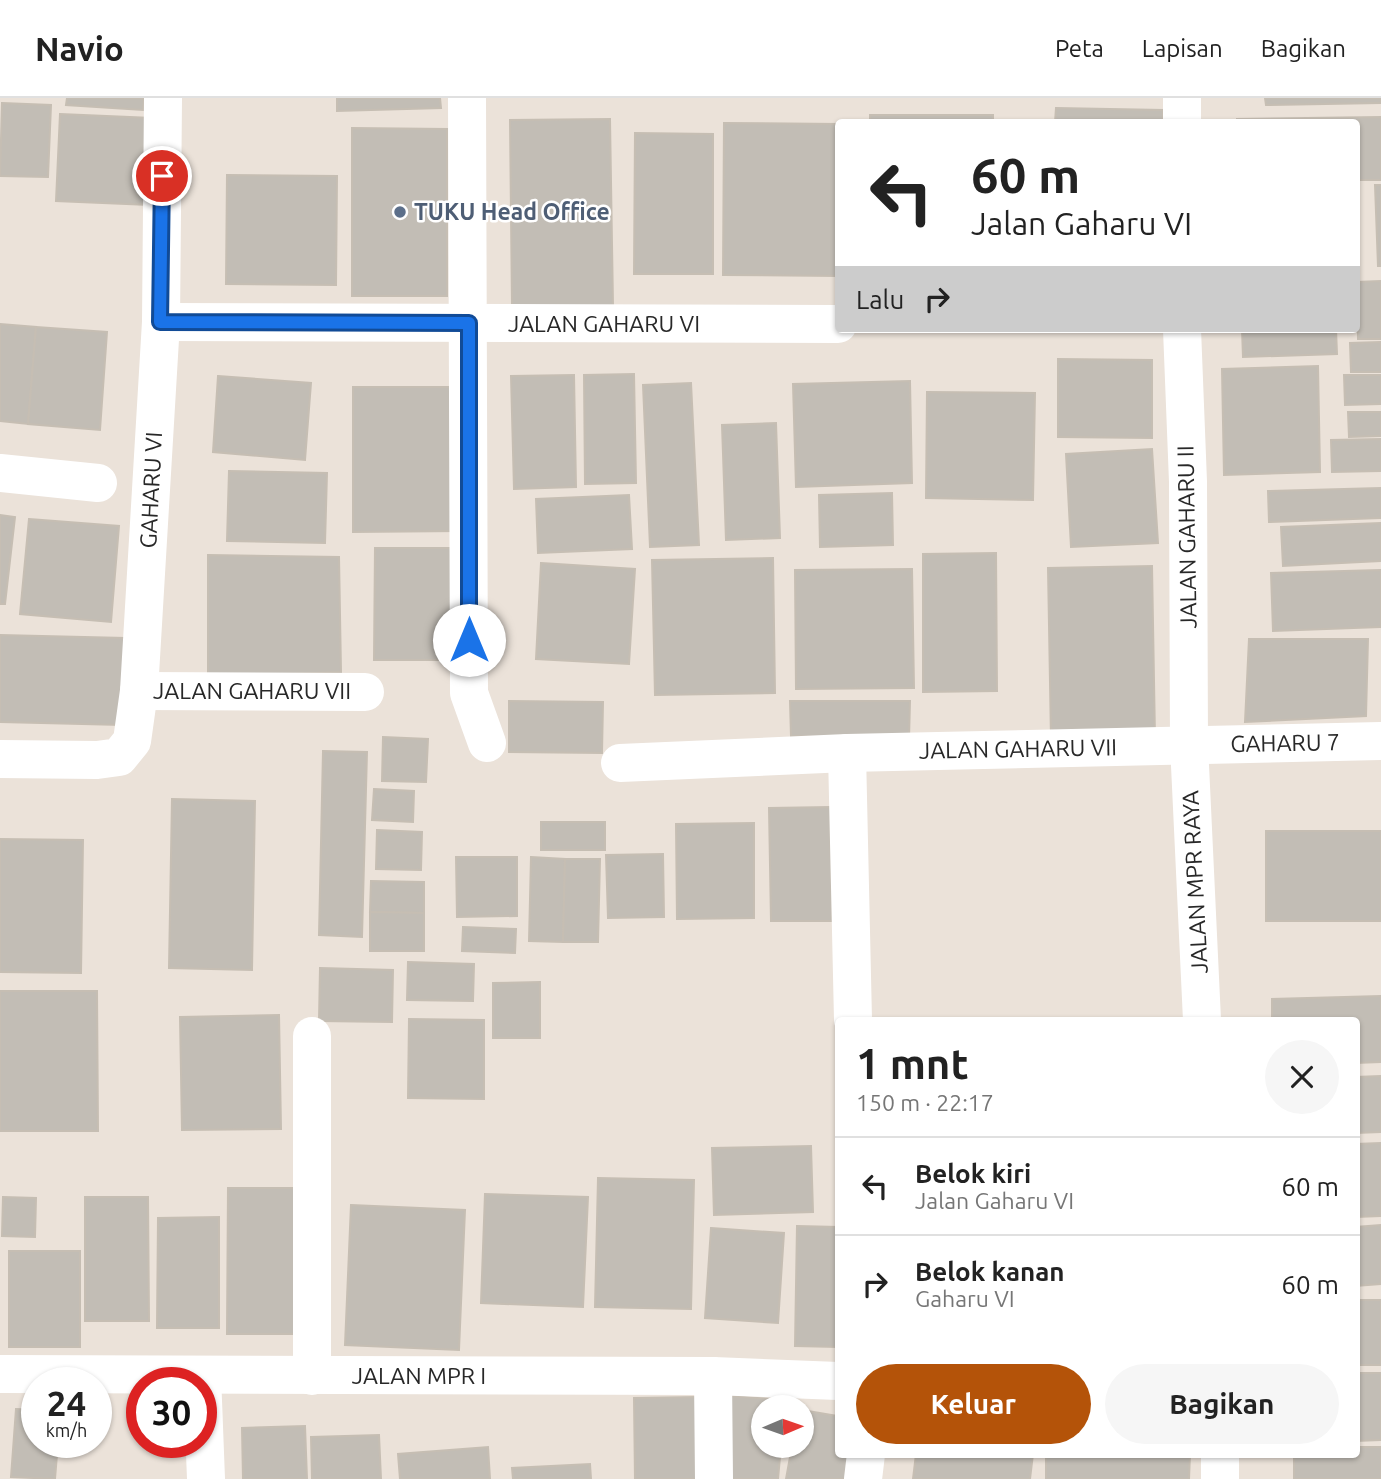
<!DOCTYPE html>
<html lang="id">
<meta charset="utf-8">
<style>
:root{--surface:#fff;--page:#f6f6f6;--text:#222;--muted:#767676;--line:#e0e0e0;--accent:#b45309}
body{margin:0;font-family:Ubuntu,sans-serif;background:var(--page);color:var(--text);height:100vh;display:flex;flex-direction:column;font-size:26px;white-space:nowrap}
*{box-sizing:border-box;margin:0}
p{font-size:23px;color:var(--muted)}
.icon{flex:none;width:38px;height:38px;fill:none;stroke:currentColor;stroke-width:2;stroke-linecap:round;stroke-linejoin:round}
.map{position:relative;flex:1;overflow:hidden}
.drawer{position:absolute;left:835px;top:919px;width:525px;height:441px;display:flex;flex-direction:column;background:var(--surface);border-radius:7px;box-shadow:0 2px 5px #0004}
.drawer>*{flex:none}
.guide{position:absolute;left:835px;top:21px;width:525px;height:214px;border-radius:7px;box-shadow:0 2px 5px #0004;background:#fff;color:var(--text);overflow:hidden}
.needle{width:46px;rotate:88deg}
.controls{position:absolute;left:751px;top:1297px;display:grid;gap:14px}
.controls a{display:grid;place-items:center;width:63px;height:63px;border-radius:50%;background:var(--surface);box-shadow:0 2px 5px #0004;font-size:35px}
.speed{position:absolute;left:21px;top:1269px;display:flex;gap:14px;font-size:35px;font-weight:700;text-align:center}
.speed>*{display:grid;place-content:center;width:91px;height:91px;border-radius:50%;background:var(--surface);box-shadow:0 2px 5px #0004;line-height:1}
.speed small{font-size:18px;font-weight:400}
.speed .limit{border:10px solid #d22;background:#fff;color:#111}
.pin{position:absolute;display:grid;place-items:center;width:60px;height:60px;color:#fff;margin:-30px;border:4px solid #fff;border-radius:50%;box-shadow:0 2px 7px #0007}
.me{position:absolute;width:77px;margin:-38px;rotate:0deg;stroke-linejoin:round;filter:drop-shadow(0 0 5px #0008)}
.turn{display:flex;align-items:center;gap:24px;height:147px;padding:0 21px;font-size:32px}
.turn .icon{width:91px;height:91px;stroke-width:2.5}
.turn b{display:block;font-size:49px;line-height:60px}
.then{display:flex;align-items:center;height:66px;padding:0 21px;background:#0003;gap:14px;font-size:26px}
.round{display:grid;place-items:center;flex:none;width:74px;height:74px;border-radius:37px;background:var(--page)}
.headline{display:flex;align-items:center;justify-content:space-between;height:119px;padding:0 21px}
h1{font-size:42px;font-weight:700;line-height:52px}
.action{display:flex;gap:14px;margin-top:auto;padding:14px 21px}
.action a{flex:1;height:80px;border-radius:42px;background:var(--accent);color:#fff;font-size:28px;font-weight:700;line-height:80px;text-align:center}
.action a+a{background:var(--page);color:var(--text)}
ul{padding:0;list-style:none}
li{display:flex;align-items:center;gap:21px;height:98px;padding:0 21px;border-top:2px solid var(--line)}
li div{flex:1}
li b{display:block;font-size:26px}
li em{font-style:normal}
header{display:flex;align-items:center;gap:42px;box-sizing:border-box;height:98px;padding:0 35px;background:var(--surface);border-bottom:2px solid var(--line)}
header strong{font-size:33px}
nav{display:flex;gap:38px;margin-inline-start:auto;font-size:24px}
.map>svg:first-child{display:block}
.building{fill:#c2bdb5;stroke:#c6beb3;stroke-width:2}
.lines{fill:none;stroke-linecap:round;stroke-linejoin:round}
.street{stroke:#fff;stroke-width:38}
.route-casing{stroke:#114b97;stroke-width:18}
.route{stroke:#1a73e8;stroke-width:12}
.service-dot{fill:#5c6f8a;stroke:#fff;stroke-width:2.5}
.labels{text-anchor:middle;stroke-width:5;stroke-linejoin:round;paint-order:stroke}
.service-label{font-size:23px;font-weight:bold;fill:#4e5e75;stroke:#fff;text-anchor:start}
.street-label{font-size:23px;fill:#282828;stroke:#fff}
</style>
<header>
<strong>Navio</strong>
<nav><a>Peta</a><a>Lapisan</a><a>Bagikan</a></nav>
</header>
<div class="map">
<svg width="1381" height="1381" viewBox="0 0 1381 1381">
<rect width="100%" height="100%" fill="#ebe2d9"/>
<g class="building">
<path d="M67 0H144L143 12 66 7Z"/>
<path d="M337 0H440L441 10 337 13Z"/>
<path d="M1265 0H1381V5L1266 7Z"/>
<path d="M2 5 51 7 48 79 0 78Z"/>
<path d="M1056 10 1163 12V24H1055Z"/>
<path d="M60 16 152 20 149 107 56 103Z"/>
<rect x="870" y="17" width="123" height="7"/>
<path d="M1381 19V82H1356V24H1237V21Z"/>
<path d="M610 21 613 208 512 209 510 22Z"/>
<path d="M724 25 838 26V178L723 177Z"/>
<path d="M352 30 447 31V198H352Z"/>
<path d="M635 35 713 36V176H634Z"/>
<path d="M227 77 337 78 336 187 226 186Z"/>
<path d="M1375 87H1381V168H1378Z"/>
<path d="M1356 135H1357L1358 179H1356Z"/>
<path d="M1381 183V241H1358L1357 184Z"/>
<path d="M0 226 36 229 28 326 0 323Z"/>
<path d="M36 229 107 234 100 332 28 326Z"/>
<path d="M1242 231H1336L1337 256 1243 259Z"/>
<path d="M1381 244V274H1351L1350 245Z"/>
<path d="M1058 261 1152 262V340L1058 339Z"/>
<path d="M1318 268 1320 374 1224 377 1222 271Z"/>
<path d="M634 276 636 385 585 386 584 277Z"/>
<path d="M574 277 576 389 514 391 511 278Z"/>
<path d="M1344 277H1381V306L1345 307Z"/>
<path d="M218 278 311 285 305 362 213 354Z"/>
<path d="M910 283 912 385 796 389 793 286Z"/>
<path d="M691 285 699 447 650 449 643 287Z"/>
<path d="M353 289H460V433L353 434Z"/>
<path d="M927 294 1035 295 1033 402 926 400Z"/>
<path d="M1348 314H1381V338L1349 339Z"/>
<path d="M776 325 780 440 726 442 722 327Z"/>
<path d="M1381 341V373L1332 374 1331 342Z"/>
<path d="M1152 351 1158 445 1071 449 1066 356Z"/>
<path d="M229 373 327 375 325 445 227 443Z"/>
<path d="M1381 390V420L1269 424 1268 393Z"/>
<path d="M892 395 893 447 820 449 819 397Z"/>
<path d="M629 397 632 451 538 455 536 401Z"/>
<path d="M0 417 15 419 5 506H0Z"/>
<path d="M29 421 119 428 111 524 20 516Z"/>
<path d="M1381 425V463L1283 468 1281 429Z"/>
<path d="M375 450H461V562H374Z"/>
<path d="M996 455 997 593 923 594V456Z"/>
<path d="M208 457 339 459 341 574 208 579Z"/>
<path d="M773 460 775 595 655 597 652 462Z"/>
<path d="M541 465 635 471 629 566 536 561Z"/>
<path d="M1152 468 1155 640 1051 641 1048 470Z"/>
<path d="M912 471 914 590 796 591 795 472Z"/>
<path d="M1381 472V529L1273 533 1271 475Z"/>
<path d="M0 537 125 540 122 627 0 624Z"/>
<path d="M1249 541H1368L1366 618 1245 624Z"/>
<path d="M509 603 603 604 602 655 509 654Z"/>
<path d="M790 603H910L909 641 791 638Z"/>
<path d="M383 639 428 641 426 684 382 683Z"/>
<path d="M323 653 367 654 362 839 319 837Z"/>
<path d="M374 691 414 693 413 724 372 722Z"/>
<path d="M172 701 255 703 252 872 169 870Z"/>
<path d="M830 709 832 823H771L769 710Z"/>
<rect x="541" y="724" width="64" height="28"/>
<path d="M754 725V820L677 821 676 726Z"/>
<path d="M377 732 422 734 421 772 376 771Z"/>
<rect x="1266" y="733" width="115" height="90"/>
<path d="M0 741 83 742 81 875 0 874Z"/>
<path d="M663 756 664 819 608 820 606 757Z"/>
<path d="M456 759H517V818L457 819Z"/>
<path d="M531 759 565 761 563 844 529 843Z"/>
<path d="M565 761H600L598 844H563Z"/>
<path d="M371 783 424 784V815L370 814Z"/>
<path d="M370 814 424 815V853H370Z"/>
<path d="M463 829 516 831 515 855 462 853Z"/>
<path d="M408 864 474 866 473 903 407 902Z"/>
<path d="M320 870 393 872 392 924 319 923Z"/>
<path d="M540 884V940H493V885Z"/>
<path d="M0 893H97L98 1033H0Z"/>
<path d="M1381 898V964L1356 965V922H1272V901Z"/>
<path d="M279 917 281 1031 182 1032 180 919Z"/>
<path d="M409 921 484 922V1001L408 1000Z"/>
<path d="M1381 978V1034L1356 1035V979Z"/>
<path d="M1381 1045V1118L1356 1119V1046Z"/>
<path d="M811 1048 813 1114 714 1117 712 1050Z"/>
<path d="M598 1080 694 1082 691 1211 595 1209Z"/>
<path d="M228 1090H306L304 1236H227Z"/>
<path d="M485 1096 588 1099 583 1209 481 1205Z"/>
<path d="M3 1099 36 1100 35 1139 2 1138Z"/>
<path d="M85 1099H148L149 1223H85Z"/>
<path d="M351 1107 465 1112 459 1252 345 1247Z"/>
<path d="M219 1119V1230H157L158 1120Z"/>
<path d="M1381 1127V1186L1356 1188V1129Z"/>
<path d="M797 1128 838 1129V1249L795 1248Z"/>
<path d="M711 1130 784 1135 778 1225 705 1220Z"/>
<rect x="9" y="1153" width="71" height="96"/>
<rect x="1356" y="1202" width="25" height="65"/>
<path d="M1356 1275H1381V1342L1356 1343Z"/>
<path d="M731 1298 784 1302 783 1309H763V1348H781L778 1381H726Z"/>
<path d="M698 1299V1381H635L634 1300Z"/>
<path d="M16 1311 37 1312V1344H58L55 1381 11 1379Z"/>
<path d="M802 1312 838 1318V1356H857L852 1381H786L792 1348H802Z"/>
<path d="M305 1328 307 1381H243L242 1330Z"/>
<path d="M379 1337 381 1381H312L311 1339Z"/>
<path d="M488 1349 490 1381H400L398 1356Z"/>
<path d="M1356 1349H1381V1381H1294V1356H1356Z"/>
<path d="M916 1356H1033L1030 1381H913Z"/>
<path d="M1046 1356H1190L1189 1381H1046Z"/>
<path d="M590 1366 591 1381H513L512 1370Z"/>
</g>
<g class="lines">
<g class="street">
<path d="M467 0 469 595 487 645"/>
<path d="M1182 0V24"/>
<path d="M161 224 838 226"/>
<path d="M1182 231 1188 384 1189 646 1202 922"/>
<path d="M0 375 98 385"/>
<path d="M139 593 365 594"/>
<path d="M847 655 853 922"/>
<path d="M0 661 97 662 119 659 132 643 139 593 161 224 163 0"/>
<path d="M620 665 847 655 1381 643"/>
<path d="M312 938V1278"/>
<path d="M0 1276 713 1278 838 1283"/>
<path d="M202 1277 206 1381"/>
<path d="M713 1278 714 1381"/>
<path d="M1220 1356V1381"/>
<path d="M863 1381 866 1356"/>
</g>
</g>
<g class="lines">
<defs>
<path id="route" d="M162 78 160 224 469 225V542"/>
</defs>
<use href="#route" class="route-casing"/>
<use href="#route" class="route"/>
</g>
<circle class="service-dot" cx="400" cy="114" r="7"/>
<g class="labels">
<g class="service-label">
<text x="414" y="122">TUKU Head Office</text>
</g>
<g class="street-label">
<text x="604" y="234">JALAN GAHARU VI</text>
<text transform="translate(151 392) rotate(-87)" y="8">GAHARU VI</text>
<text transform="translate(1187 439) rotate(-91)" y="8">JALAN GAHARU II</text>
<text x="252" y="601">JALAN GAHARU VII</text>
<text transform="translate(1285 645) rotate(-1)" y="8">GAHARU 7</text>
<text transform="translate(1018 651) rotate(-1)" y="8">JALAN GAHARU VII</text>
<text transform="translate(1195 784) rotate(-93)" y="8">JALAN MPR RAYA</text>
<text x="419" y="1286">JALAN MPR I</text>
</g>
</g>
</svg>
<div class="controls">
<a><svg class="needle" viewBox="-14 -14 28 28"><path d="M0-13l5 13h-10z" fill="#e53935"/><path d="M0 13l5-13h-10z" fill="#767676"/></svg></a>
</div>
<div class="speed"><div>24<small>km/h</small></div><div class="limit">30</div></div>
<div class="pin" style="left:162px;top:78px;background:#d93025"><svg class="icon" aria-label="arrive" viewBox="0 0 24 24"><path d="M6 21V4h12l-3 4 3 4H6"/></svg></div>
<svg class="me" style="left:469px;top:542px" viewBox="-20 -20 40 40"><circle r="19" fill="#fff"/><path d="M0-13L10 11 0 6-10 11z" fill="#1a73e8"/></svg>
<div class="guide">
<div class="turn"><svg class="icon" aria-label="left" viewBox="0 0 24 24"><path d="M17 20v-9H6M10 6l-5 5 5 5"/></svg><div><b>60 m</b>Jalan Gaharu VI</div></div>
<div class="then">Lalu<svg class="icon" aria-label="right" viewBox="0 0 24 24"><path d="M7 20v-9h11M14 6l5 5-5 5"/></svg></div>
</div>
<section class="drawer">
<div class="headline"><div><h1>1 mnt</h1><p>150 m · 22:17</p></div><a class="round"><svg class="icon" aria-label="close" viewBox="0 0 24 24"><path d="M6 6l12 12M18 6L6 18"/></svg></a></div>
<ul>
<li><svg class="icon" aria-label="left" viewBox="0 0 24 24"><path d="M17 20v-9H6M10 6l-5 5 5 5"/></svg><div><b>Belok kiri</b><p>Jalan Gaharu VI</p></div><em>60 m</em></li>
<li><svg class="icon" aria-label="right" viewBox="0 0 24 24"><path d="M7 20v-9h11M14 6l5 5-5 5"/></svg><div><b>Belok kanan</b><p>Gaharu VI</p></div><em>60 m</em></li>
</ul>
<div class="action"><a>Keluar</a><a>Bagikan</a></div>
</section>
</div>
